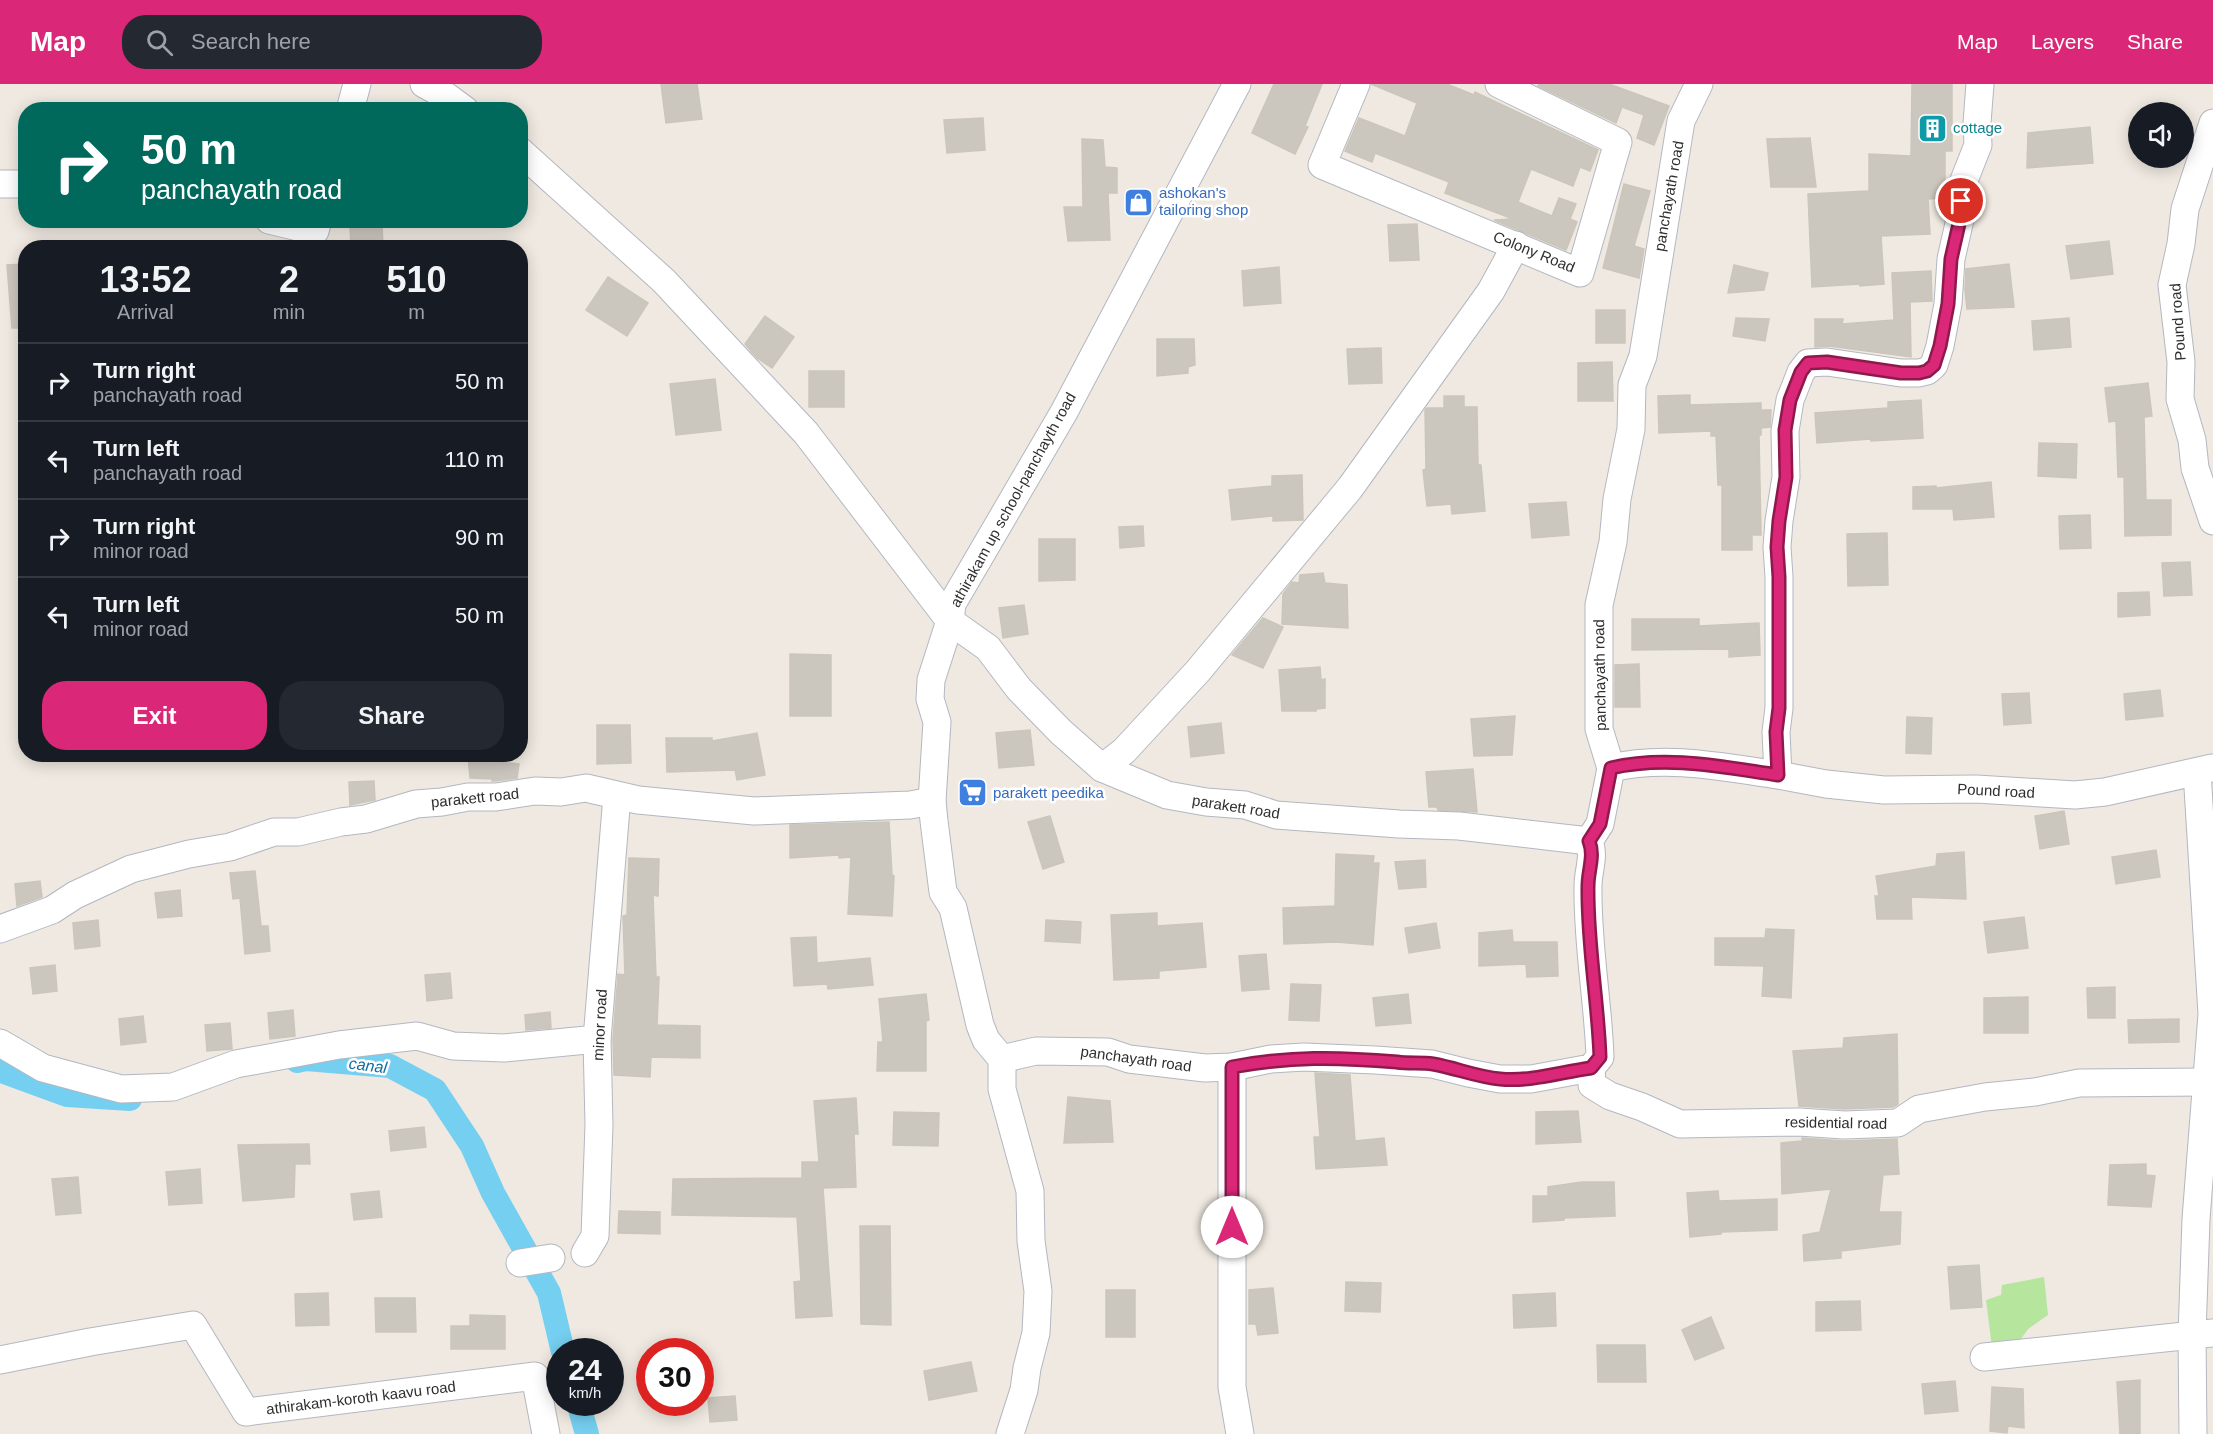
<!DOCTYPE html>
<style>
:root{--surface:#171b24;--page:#242831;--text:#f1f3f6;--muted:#9ea1a6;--line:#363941;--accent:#db2777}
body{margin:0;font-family:Helvetica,sans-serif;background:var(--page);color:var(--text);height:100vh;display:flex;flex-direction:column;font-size:22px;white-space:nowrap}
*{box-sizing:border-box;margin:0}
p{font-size:20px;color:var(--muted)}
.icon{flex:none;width:33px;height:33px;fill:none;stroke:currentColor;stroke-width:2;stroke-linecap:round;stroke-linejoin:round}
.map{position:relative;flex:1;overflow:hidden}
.sheet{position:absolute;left:18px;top:156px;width:510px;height:522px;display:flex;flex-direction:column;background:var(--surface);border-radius:24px;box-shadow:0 3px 15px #0003}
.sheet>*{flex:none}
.hud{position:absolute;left:18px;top:18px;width:510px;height:126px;border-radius:24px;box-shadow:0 3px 15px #0003;background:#00695c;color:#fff;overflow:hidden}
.buttons{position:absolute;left:2128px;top:18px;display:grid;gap:12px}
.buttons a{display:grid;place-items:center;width:66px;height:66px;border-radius:50%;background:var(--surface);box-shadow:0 3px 15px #0003;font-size:30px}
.speed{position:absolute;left:546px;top:1254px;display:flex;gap:12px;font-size:30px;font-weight:700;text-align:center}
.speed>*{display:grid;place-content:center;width:78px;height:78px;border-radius:50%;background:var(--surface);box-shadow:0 3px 15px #0003;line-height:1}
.speed small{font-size:15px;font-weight:400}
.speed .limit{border:9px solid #d22;background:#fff;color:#111}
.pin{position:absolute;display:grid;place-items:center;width:51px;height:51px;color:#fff;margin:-26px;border:3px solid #fff;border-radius:50%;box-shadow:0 2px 6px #0007}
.me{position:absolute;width:66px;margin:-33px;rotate:0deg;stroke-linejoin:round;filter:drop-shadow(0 0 4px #0008)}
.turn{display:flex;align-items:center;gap:21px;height:126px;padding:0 24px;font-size:27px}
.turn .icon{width:78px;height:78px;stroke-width:2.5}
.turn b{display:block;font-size:42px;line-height:51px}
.eta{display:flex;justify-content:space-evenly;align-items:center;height:102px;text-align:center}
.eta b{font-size:36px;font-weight:800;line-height:42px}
.primary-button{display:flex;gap:12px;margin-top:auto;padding:12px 24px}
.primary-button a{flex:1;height:69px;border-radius:24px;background:var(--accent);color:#fff;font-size:24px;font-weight:800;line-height:69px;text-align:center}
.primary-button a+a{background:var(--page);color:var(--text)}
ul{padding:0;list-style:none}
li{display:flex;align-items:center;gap:18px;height:78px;padding:0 24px;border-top:2px solid var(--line)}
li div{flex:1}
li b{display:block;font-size:22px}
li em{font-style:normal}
header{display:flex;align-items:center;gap:36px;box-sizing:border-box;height:84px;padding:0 30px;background:var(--accent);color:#fff}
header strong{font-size:28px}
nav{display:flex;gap:33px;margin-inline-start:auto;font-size:21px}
.search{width:420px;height:54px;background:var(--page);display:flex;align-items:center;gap:15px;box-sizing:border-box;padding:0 21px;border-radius:24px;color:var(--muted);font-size:22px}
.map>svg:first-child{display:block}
.green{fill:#b6e59e}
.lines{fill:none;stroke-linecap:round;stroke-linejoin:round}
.canal{stroke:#75cff0;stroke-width:24}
.building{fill:#cbc7bf;stroke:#cbc5ba;stroke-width:1.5}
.minor-casing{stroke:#b4b7c1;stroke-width:29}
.minor{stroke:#fff;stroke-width:27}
.route-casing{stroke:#8e194d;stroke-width:15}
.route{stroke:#db2777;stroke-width:10}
.labels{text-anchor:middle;stroke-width:5;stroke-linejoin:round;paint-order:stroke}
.culture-label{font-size:15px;fill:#0d838f;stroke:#fff;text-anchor:start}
.shop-label{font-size:15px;fill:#366cbe;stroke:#fff;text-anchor:start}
.street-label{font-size:15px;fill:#2e2e2e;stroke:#fff}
.water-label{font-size:16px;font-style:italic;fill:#0d6fa3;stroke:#fff}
</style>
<header>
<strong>Map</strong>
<div class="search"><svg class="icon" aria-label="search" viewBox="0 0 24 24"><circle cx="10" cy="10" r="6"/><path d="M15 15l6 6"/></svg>Search here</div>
<nav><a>Map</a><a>Layers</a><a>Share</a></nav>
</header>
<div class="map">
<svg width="2213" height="1350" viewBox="0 0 2213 1350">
<rect width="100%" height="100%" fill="#efe9e1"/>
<path class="green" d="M2044 1193 2048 1231 2028 1245 2011 1269 1992 1263 1986 1216 2001 1211 2002 1201Z"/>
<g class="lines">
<g class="canal">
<path d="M297 977 306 975 390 982 435 1006 472 1062 493 1109 549 1209 563 1268"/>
<path d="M0 985 4 988 67 1011 130 1015"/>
<path d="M578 1318 587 1350"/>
</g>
</g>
<g class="building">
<path d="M661 0H697L702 35 666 39Z"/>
<path d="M1274 0H1322L1305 42 1308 43 1295 70 1252 49Z"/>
<path d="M1371 0H1447L1474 11 1475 8 1598 66 1590 87 1580 83 1573 102 1531 85 1518 118 1552 132 1559 114 1576 120 1570 135 1577 138 1566 166 1494 136 1513 135 1445 109 1449 98 1375 69 1372 78 1345 67 1359 34 1405 52 1417 19Z"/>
<path d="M1539 0H1609L1669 22 1654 61 1637 54 1644 31 1622 23 1616 39 1538 2Z"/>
<path d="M1912 0H1952V67H1945V103H1942V114L1928 115 1930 150 1881 152 1884 200 1860 202V200L1812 203 1808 110 1869 107V70L1911 72Z"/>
<path d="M983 34 985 66 947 69 944 36Z"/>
<path d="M2090 43 2093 79 2027 84 2028 49Z"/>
<path d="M1810 54 1816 103H1771L1767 55Z"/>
<path d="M1082 55 1103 56 1105 83 1117 84V109H1108L1110 156 1068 157 1064 123H1083Z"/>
<path d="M1624 100 1650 107 1634 162 1644 165 1639 194 1603 184Z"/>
<path d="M382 139 383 164H351L350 140Z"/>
<path d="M1417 140 1419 176 1390 177 1388 141Z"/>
<path d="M2109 157 2113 190 2071 195 2066 162Z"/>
<path d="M26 180V244H12L7 181Z"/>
<path d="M2009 180 2014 223 1967 225 1965 206 1966 185Z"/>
<path d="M1734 181 1768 189 1764 206 1728 209Z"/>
<path d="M1279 183 1281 219 1244 222 1242 187Z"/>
<path d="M1931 187 1932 217 1910 218 1911 273 1829 262 1815 263V235H1843L1842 240 1894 236 1892 189Z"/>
<path d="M608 193 648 219 627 252 586 226Z"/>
<rect x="1596" y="226" width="29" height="33"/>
<path d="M765 232 794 253 772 284 757 274 745 260Z"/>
<path d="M1736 234 1769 235 1765 257 1733 252Z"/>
<path d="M2069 234 2071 263 2034 266 2032 237Z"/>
<path d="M1157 255H1194L1195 281 1188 283V289L1157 292Z"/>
<path d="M1381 264 1382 299 1349 300 1347 265Z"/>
<path d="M1612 278 1613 317H1578V279Z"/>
<rect x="809" y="287" width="35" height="36"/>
<path d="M715 295 721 346 676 351 670 300Z"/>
<path d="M2148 299 2152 332 2144 333 2146 416H2171V451L2125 452 2124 393H2118L2116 337 2109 338 2105 304Z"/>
<path d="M1690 311V321L1761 319V326H1771L1770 343 1761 344V351H1759L1761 451H1752V466H1722V401H1718L1716 352H1711V347L1659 349 1658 312Z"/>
<path d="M1444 312H1464V323H1477L1478 381H1481L1485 427 1452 430 1451 420 1427 422 1423 386 1426 385 1425 326 1427 324H1444Z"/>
<path d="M1921 316 1923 354 1871 357V355L1817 359 1815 329 1888 324V318Z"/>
<path d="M2039 359 2077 360 2076 394 2038 392Z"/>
<path d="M1302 391 1303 436 1273 437V432L1232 436 1229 406 1272 402V392Z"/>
<path d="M1991 398 1994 433 1954 436 1953 425H1913V403L1936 402V404Z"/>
<path d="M1566 418 1569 451 1532 454 1529 420Z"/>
<path d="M2090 431 2091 464 2060 465 2059 432Z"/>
<path d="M1143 442 1144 462 1120 464 1119 443Z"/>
<path d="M1887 449 1888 501 1848 502 1847 450Z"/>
<path d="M1039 455H1075V496L1039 497Z"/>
<path d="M2190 478 2192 511 2164 512 2162 479Z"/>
<path d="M1323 489 1325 499 1347 501 1348 544 1282 540 1283 510 1292 498 1299 499 1300 491Z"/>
<path d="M2149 508 2150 531 2118 533V509Z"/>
<path d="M1024 521 1028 550 1003 554 999 524Z"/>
<path d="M1263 534 1283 543 1263 584 1232 571Z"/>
<path d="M1632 535H1699V542L1759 539 1760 571 1729 573V565L1632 566Z"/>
<path d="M790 570 831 571V632H790Z"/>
<path d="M1639 580 1640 623H1615V581Z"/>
<path d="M1320 583 1321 596 1325 595V624L1316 625V627H1282L1279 586Z"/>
<path d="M2160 606 2163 632 2126 636 2124 610Z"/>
<path d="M2029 609 2031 639 2004 641 2002 610Z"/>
<path d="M1515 632 1512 671 1474 672 1471 635Z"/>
<path d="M1907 633 1932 634 1931 670 1906 669Z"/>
<path d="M1221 639 1224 669 1191 673 1188 643Z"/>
<path d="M597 641H630L631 679 597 680Z"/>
<path d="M1030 646 1034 681 999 684 996 649Z"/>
<path d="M757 649 765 691 737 696 735 686 667 688 666 654H712V657Z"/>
<path d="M468 670 506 672 507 679 519 680 517 694 495 697H492V695L470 694Z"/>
<path d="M1473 685 1477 728 1438 726 1437 723H1429L1426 688Z"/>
<path d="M374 697 375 716 350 721 349 698Z"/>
<path d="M2064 727 2069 760 2040 765 2035 732Z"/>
<path d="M1050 732 1064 778 1043 785 1028 738Z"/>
<path d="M889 738 892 791 894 792 892 832 848 830 851 773 839 774V771L790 774V741Z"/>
<path d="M2156 766 2160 793 2116 800 2112 773Z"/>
<path d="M1964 768 1966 815 1911 813 1912 835H1877L1875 812H1879L1876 792 1936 782 1937 770Z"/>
<path d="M1336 770 1374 772 1373 779H1379L1373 861 1336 858 1284 860 1283 824 1335 822Z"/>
<path d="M629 774 659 775 658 812 653 811 656 893H659L657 941 700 942V974L651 973 650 993 614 991 613 955 618 890 625 891 623 832 627 831Z"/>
<path d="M1425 776 1426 803 1399 805 1395 778Z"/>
<path d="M255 787 261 842H268L270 867 245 870 240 814 233 815 230 789Z"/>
<path d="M40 797 42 813 17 822 15 800Z"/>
<path d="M180 806 182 832 158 834 155 809Z"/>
<path d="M1157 829V842L1202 839 1206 883 1159 887V894L1114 896 1111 831Z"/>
<path d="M2024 833 2028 864 1988 869 1984 838Z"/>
<path d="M98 836 100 862 75 865 73 839Z"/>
<path d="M1046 836 1081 838 1080 859 1045 857Z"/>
<path d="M1436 839 1440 864 1409 869 1405 844Z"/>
<path d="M1766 845 1794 846 1791 914 1762 912 1764 882 1715 881V854H1765Z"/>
<path d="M1512 846 1513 858H1557L1558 892 1527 893 1526 880 1479 882V849Z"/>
<path d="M816 853 817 879 870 874 873 901 828 905 827 900 794 902 791 854Z"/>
<path d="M1266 870 1269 905 1242 907 1239 872Z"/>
<path d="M55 881 57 907 33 910 30 884Z"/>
<path d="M450 889 452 914 427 917 425 891Z"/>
<path d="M1291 900 1321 901 1319 937 1289 936Z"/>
<path d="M2115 903V934H2088L2087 904Z"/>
<path d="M926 910 929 936 926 937V987H877L878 958H883L879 915Z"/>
<path d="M1408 910 1411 939 1376 942 1373 914Z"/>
<path d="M2028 913V949H1984V914Z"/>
<path d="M293 926 295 952 270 955 268 929Z"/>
<path d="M550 928 551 944 526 946 525 931Z"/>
<path d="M143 932 146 958 121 961 119 935Z"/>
<path d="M2179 935V958L2129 959 2128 936Z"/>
<path d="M230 939 232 965 207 967 205 941Z"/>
<path d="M1897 950 1898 1020 1893 1023 1844 1025 1799 1022 1793 967 1843 964 1844 954Z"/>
<path d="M1315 989 1350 991 1355 1057 1384 1054 1387 1081 1316 1085 1314 1053H1320Z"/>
<path d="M1068 1013 1110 1017 1113 1058 1064 1059Z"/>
<path d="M856 1014 858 1050H854L856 1103 823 1104 832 1232 796 1234 794 1198 801 1197 797 1133 672 1131 673 1095 802 1094V1078H819L814 1017Z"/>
<path d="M1578 1027 1581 1058 1536 1060V1028Z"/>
<path d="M894 1028 939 1029 938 1062 893 1061Z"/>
<path d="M424 1043 426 1063 391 1067 389 1047Z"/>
<path d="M1802 1054 1844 1057 1897 1055 1899 1090 1883 1091 1879 1128H1901L1900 1160 1841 1167V1174L1804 1177 1803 1151 1820 1148 1831 1105 1782 1110 1781 1059 1802 1057Z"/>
<path d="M309 1060 310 1080H295L294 1113 243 1117 238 1061Z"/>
<path d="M2146 1080V1091L2155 1092 2151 1123 2108 1121 2110 1081Z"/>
<path d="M200 1085 202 1119 169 1121 166 1088Z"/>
<path d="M78 1093 81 1129 56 1131 52 1095Z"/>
<path d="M1582 1098H1614L1615 1132 1564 1134V1136L1533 1138V1112H1548V1103Z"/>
<path d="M379 1107 382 1133 354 1136 351 1110Z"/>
<path d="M1718 1107 1719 1117 1777 1115V1146L1721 1148V1150L1690 1153 1687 1109Z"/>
<path d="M619 1127 660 1128V1150L618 1149Z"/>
<path d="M860 1142H890L891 1241 861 1240Z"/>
<path d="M1979 1181 1982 1223 1951 1225 1948 1183Z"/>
<path d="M1346 1198 1381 1199 1380 1228 1345 1227Z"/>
<path d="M1273 1204 1278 1249 1258 1251 1256 1240H1249V1206Z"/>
<rect x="1106" y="1206" width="29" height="47"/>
<path d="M328 1209 329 1241 296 1242 295 1210Z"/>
<path d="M1555 1209 1556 1242 1514 1244 1513 1211Z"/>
<path d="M375 1214H415L416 1248H376Z"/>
<path d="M1860 1217 1861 1246 1816 1247V1218Z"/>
<path d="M470 1231 505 1232V1265H451V1242H470Z"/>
<path d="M1711 1233 1724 1264 1695 1276 1682 1246Z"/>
<path d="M1597 1261H1645L1646 1298H1598Z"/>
<path d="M971 1278 977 1307 929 1316 924 1287Z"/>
<path d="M2140 1296V1350H2120L2117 1298Z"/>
<path d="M1955 1297 1958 1327 1925 1330 1922 1300Z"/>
<path d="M1992 1303 2023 1305 2024 1344 2008 1342 2007 1349 1990 1347Z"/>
<path d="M735 1312 737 1336 710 1338 708 1314Z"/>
</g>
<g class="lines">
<defs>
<g id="minor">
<path d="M424 0 446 12 465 26"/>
<path d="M1356 0 1322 81 1580 189 1618 58 1499 0"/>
<path d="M350 26 357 0"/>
<path d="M2213 39 2185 125 2181 160 2172 201 2181 278 2180 315 2192 356 2195 384 2213 437"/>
<path d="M520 67 664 197 806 349 950 537 988 564 1019 605 1061 648 1102 684 1167 711 1206 718 1245 721 1276 731 1399 740 1459 742 1589 757"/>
<path d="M0 100H26"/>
<path d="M269 136 315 147 318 136"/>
<path d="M1102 684 1124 667 1198 587 1350 404 1491 207 1516 161"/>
<path d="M1611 684C1667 671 1722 683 1778 691L1776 648 1779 624V493L1777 463 1779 437 1786 393 1785 347 1790 316 1801 288 1808 279 1827 278 1901 289H1919L1927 287 1934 281 1940 262 1948 220 1951 175 1961 131V104L1978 61 1977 39 1980 0"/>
<path d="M1778 691 1826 700 1884 706 1976 705 2075 711 2105 708 2212 684"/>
<path d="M0 845 52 826 75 811 131 785 189 770 230 763 274 748H298L341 738 366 735 416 720 442 718 468 713H496L535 707 561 708 586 704 638 716 754 727 910 721 932 717"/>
<path d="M0 959 43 984 121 1005 173 1003 236 980 339 961 417 952 453 962 504 964 597 955"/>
<path d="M1002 975 1036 967 1108 968 1129 975 1205 984 1232 983 1271 975 1304 973 1375 976 1432 980 1468 989 1500 995H1531L1591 984 1600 973C1598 916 1587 860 1588 802 1588 786 1595 773 1589 757L1600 740 1611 684 1599 645V521L1613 458 1617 415 1631 345 1632 301 1643 272 1681 37 1699 0"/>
<path d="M1232 983V1303L1240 1350"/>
<path d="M1591 984 1592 1001 1610 1012 1642 1023 1680 1040 1799 1038 1844 1041 1898 1039 1919 1025 1985 1013 2035 1008 2079 999 2207 998"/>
<path d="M585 1169 595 1152 599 1041 597 955 617 712"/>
<path d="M520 1179 551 1174"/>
<path d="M1984 1273 2213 1249"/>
<path d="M0 1276 90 1258 193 1241 246 1328 535 1292 546 1350"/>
<path d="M1010 1350 1024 1306 1027 1284 1036 1249 1038 1207 1031 1157 1030 1107 1002 1005V975L986 956 980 941 953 824 943 808 934 737 932 717 937 638 930 615 931 596 950 537 952 520 1064 328 1237 0"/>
<path d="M2193 1350 2192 1251 2196 1135 2212 930 2197 688"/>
</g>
</defs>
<use href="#minor" class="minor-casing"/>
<use href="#minor" class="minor"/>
</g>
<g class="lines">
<defs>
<path id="route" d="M1232 1143V983C1291 972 1337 973 1397 978 1409 980 1421 978 1433 980 1456 984 1477 993 1500 995 1531 998 1561 988 1591 984L1600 973C1598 916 1587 859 1588 802 1588 786 1595 772 1589 757L1600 740 1611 684C1667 671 1722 683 1778 691L1776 648 1779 624V493L1777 463 1779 437 1786 393 1785 346 1790 316 1801 288 1808 279 1827 278 1901 289H1919L1927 287 1934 281 1940 262 1948 220 1951 175 1961 131V117"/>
</defs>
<use href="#route" class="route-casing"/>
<use href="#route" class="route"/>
</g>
<defs>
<symbol id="building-square" viewBox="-11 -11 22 22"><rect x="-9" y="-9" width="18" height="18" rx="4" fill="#0f9aa8" stroke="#fff"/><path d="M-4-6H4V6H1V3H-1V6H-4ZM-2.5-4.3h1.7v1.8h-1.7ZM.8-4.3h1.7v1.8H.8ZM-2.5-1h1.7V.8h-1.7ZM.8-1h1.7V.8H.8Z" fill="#fff"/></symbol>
<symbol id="shop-square" viewBox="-11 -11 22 22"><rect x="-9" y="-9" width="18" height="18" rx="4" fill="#3f7fe0" stroke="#fff"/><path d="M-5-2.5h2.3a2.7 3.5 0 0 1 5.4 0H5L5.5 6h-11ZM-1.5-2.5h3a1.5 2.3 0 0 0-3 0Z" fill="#fff"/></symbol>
<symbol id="supermarket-square" viewBox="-11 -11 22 22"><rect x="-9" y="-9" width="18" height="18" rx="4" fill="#3f7fe0" stroke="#fff"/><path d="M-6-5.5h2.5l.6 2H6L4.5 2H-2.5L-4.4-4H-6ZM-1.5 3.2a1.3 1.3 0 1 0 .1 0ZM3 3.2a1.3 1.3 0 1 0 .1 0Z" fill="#fff"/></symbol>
</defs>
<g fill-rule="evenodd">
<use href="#building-square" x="1916" y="28" width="33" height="33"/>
<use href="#shop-square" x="1122" y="102" width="33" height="33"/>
<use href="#supermarket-square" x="956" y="692" width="33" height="33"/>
</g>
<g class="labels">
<g class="culture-label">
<text x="1953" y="49">cottage</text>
</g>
<g class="shop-label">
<text x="1159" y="114">ashokan's<tspan x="1159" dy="17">tailoring shop</tspan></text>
<text x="993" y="714">parakett peedika</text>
</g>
<g class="street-label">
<text transform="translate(1669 112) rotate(-80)" y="5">panchayath road</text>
<text transform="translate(1534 168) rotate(22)" y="5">Colony Road</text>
<text transform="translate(2178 238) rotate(-94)" y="5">Pound road</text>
<text transform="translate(1013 416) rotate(-61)" y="5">athirakam up school-panchayth road</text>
<text transform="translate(1600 591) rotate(-91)" y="5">panchayath road</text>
<text transform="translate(1996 707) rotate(3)" y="5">Pound road</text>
<text transform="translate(475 714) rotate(-6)" y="5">parakett road</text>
<text transform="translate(1236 723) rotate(9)" y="5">parakett road</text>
<text transform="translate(600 941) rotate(-87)" y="5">minor road</text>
<text transform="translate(1136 975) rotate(8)" y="5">panchayath road</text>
<text transform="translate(1836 1039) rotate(1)" y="5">residential road</text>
<text transform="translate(361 1314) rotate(-7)" y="5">athirakam-koroth kaavu road</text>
</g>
<g class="water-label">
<text transform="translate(368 981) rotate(7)" y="6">canal</text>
</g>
</g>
</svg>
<div class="buttons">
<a><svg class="icon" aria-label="sound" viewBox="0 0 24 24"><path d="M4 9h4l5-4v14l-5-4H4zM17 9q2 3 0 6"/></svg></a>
</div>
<div class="speed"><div>24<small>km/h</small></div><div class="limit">30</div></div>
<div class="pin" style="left:1961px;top:117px;background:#d93025"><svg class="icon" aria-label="arrive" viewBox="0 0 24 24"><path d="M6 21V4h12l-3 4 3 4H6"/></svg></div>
<svg class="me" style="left:1232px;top:1143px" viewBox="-20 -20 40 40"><circle r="19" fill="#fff"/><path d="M0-13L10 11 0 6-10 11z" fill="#db2777"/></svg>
<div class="hud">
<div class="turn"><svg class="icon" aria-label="right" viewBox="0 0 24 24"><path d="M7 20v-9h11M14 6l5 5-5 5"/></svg><div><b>50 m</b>panchayath road</div></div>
</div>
<section class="sheet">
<div class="eta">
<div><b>13:52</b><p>Arrival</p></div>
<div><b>2</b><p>min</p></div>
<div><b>510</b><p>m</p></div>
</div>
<ul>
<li><svg class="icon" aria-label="right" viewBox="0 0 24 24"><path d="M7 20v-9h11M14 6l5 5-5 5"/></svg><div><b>Turn right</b><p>panchayath road</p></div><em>50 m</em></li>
<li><svg class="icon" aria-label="left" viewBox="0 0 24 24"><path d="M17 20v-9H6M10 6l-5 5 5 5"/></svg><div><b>Turn left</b><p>panchayath road</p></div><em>110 m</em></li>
<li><svg class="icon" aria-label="right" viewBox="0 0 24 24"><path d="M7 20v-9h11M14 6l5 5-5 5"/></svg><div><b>Turn right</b><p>minor road</p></div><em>90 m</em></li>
<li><svg class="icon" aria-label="left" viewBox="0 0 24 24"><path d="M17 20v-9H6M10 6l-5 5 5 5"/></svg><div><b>Turn left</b><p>minor road</p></div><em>50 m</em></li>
</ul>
<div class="primary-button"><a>Exit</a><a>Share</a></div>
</section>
</div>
